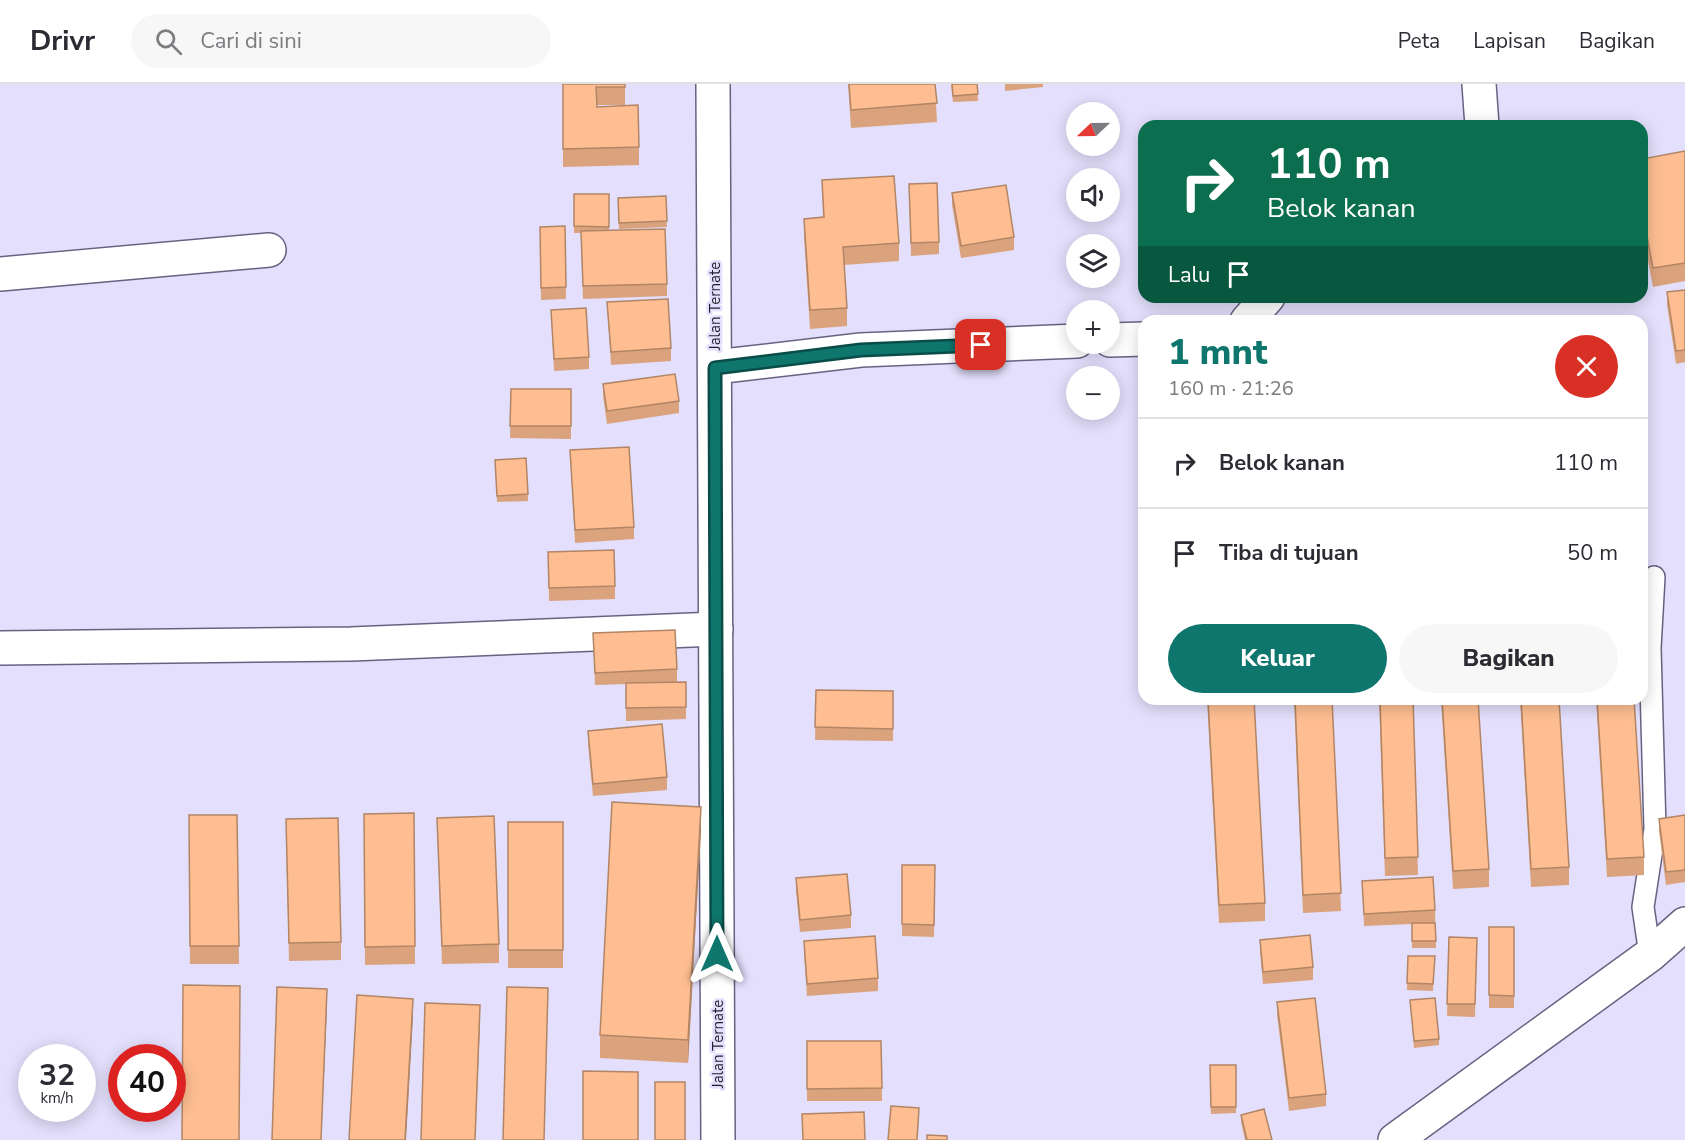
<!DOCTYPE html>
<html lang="id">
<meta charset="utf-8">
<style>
:root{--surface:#fff;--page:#f7f7f7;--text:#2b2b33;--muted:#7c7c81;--line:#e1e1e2;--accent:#0f766e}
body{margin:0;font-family:"Nunito Sans",sans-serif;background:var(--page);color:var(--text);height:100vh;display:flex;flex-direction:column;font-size:22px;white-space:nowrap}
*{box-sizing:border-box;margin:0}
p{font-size:20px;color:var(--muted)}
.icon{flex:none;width:33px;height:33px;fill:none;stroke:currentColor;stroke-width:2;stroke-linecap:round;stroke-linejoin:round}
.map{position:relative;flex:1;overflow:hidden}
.panel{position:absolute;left:1138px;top:231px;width:510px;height:390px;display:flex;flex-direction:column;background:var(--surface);border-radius:18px;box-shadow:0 3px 15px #0003}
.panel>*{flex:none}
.banner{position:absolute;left:1138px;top:36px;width:510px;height:183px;border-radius:18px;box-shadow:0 3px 15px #0003;background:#0b6e4f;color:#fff;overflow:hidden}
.needle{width:39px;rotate:248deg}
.fabs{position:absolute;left:1066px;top:18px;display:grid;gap:12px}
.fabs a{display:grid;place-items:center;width:54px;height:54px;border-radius:50%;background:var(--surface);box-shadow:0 3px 15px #0003;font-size:30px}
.speed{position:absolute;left:18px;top:960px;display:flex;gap:12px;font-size:30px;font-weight:700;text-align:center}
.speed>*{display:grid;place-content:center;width:78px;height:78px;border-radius:50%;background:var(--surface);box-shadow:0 3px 15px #0003;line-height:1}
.speed small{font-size:15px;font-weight:400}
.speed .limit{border:9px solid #d22;background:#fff;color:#111}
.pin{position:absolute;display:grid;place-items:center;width:51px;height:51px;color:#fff;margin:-26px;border-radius:12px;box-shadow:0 3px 9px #0006}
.me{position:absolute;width:66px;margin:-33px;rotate:0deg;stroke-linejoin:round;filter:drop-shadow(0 0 4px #0008)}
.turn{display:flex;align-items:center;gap:21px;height:126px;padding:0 30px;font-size:27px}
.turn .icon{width:78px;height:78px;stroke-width:2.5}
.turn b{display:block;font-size:42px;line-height:51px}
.then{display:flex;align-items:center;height:57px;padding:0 30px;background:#0003;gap:12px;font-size:22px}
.round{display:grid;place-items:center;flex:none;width:63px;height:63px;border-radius:32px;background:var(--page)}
.overview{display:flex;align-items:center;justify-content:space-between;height:102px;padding:0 30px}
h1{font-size:36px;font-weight:800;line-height:45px;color:var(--accent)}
.primary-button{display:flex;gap:12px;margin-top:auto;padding:12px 30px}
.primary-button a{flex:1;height:69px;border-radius:36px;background:var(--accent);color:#fff;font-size:24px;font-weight:800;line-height:69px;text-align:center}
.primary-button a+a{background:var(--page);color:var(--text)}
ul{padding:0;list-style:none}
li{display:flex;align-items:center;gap:18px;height:90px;padding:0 30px;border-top:2px solid var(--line)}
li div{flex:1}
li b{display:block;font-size:22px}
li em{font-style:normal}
header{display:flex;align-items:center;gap:36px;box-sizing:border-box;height:84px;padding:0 30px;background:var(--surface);border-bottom:2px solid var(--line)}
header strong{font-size:28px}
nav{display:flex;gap:33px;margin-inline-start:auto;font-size:21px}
.search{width:420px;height:54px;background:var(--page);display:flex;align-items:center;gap:15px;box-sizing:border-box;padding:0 21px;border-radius:33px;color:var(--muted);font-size:22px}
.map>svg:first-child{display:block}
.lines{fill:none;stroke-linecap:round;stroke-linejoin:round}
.service-casing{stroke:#676282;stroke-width:24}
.minor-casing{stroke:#676282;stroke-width:36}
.tertiary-casing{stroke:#676282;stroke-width:36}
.service{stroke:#fff;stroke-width:21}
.minor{stroke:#fff;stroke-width:33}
.tertiary{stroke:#fff;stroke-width:33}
.wall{fill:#daa37d}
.shaded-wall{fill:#b28566}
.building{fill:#febe91;stroke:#b28566;stroke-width:1.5}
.route-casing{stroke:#0a4d48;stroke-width:15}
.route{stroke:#0f766e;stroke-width:10}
.labels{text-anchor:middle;stroke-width:5;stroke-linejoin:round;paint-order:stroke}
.street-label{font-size:15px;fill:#1e1c29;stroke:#e3dffc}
</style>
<header>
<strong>Drivr</strong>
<div class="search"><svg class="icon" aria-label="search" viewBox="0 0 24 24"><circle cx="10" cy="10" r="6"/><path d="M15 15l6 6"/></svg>Cari di sini</div>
<nav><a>Peta</a><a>Lapisan</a><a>Bagikan</a></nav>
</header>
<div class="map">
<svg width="1685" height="1056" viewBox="0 0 1685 1056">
<rect width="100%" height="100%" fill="#e3dffc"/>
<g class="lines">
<defs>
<path id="service" d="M1650 871 1643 823 1655 745 1650 564 1654 493"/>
<g id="minor">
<path d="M1479 0 1482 42"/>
<path d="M0 190 269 166"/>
<path d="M1247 237 1268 213"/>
<path d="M1110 256 1144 255"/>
<path d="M715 283 861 266 1077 257"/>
<path d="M0 564 351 560 716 545"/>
<path d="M1395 1056 1650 871 1685 840"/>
</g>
<path id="tertiary" d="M713 0 718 1056"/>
</defs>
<use href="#service" class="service-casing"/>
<use href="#minor" class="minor-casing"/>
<use href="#tertiary" class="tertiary-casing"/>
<use href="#service" class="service"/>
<use href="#minor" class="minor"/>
<use href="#tertiary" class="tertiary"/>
</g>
<g class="wall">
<path d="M563 0H625V21H597V23L639 63V81L563 83Z"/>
<path d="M848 0H935L937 38 851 44Z"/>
<path d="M951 0H977L978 17 953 18Z"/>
<path d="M1005 0H1043V3L1005 7Z"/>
<path d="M1685 67V197L1653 203 1642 144V75Z"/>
<path d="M822 96 899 159V177L844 181 847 224V242L810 245 804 153V135L823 133Z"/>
<path d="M909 100 939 158V170L911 172Z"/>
<path d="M952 109 1014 153V166L961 174 952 121Z"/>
<path d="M574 110H609V147L667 200V212L583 215 581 149H574Z"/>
<path d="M666 112 667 143 619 145 618 114Z"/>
<path d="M565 142 566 215 541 216 540 143Z"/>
<path d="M1685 206V278L1676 280 1667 221V208Z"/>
<path d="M607 218 671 264V277L611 281Z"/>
<path d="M551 226 589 273V285L554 287Z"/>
<path d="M603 300 679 317V329L607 340 603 312Z"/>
<path d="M511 305H571V355L510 354Z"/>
<path d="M570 366 634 443V455L575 459Z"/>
<path d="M495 376 528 410V417L497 418Z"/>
<path d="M548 468 615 502V515L549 517Z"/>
<path d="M593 549 677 585V598L645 599 686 598V635L626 637V600L595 601Z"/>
<path d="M816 606 893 607V657L815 656Z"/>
<path d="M1207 615H1254L1265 819V837L1219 839Z"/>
<path d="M1294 615H1332L1341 827 1303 829Z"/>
<path d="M1379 615H1413L1418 791 1385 792Z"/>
<path d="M1441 615H1478L1489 785V803L1453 805Z"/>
<path d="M1520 615H1559L1569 783V801L1531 803Z"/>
<path d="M1596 615H1634L1644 773V791L1607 793Z"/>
<path d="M588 647 667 693V706L593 712 588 660Z"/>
<path d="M414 729 415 880 365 881 364 730Z"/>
<path d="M189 731H237L239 880H190Z"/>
<path d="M1685 731V798L1666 801 1659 747V735Z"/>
<path d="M437 734 499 860V879L442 880Z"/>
<rect x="508" y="738" width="55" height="146"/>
<path d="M701 746 688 979 600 974V951Z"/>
<path d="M286 753 341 858V876L289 877Z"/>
<path d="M902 781H935L934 853 902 852Z"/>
<path d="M796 794 851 831V844L800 848 796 807Z"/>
<path d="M1362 797 1435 826 1436 864H1412V840L1364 842Z"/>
<rect x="1489" y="843" width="25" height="81"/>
<path d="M1449 853 1477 854 1475 933 1447 932Z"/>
<path d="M1260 856 1313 883V896L1263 900 1260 868Z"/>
<path d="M804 857 878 894V907L807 912 804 870Z"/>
<path d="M1408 872H1435L1433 907 1407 906Z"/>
<path d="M1410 916 1439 955V961L1414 964Z"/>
<path d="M1277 918 1326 1010V1022L1289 1027 1277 931Z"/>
<path d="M807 957H881L882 1017H807Z"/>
<path d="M1210 981H1236V1029L1211 1030Z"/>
<path d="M1241 1031 1272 1056H1245L1241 1038Z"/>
</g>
<g class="shaded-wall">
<path d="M701 723V746L688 979V956Z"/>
<path d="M327 905V923L321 1056Z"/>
<path d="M413 915V933L406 1056H405Z"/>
<path d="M480 921V940L475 1056Z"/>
</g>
<g class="building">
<path d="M563 0H625V3H596L597 23 638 21 639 63 563 65Z"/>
<path d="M849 0H935L937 19 851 26Z"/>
<path d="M952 0H977L978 10 953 12Z"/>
<path d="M1685 67V179L1653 184 1642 126V75Z"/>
<path d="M894 92 899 159 843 163 847 224 810 226 804 135 824 133 822 96Z"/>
<path d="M937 99 939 158 911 159 909 100Z"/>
<path d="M1006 101 1014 153 961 162 952 109Z"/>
<path d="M574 110H609V143L574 142Z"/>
<path d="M666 112 667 137 619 139 618 114Z"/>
<path d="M565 142 566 203 541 204 540 143Z"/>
<path d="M665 145 667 200 583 202 581 147Z"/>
<path d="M1685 206V266L1676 267 1667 208Z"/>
<path d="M668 215 671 264 611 268 607 218Z"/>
<path d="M586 224 589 273 554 275 551 226Z"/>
<path d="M675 290 679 317 607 327 603 300Z"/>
<path d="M511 305H571V342H510Z"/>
<path d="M629 363 634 443 575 446 570 366Z"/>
<path d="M526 374 528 410 497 412 495 376Z"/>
<path d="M614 466 615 502 549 504 548 468Z"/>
<path d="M675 546 677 585 595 589 593 549Z"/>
<path d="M686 598V623L626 624V599Z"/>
<path d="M816 606 893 607V645L815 643Z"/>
<path d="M1208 615H1254L1265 819 1219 821Z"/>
<path d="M1295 615H1332L1341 809 1303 811Z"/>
<path d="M1380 615H1413L1418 773 1385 774Z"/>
<path d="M1442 615H1478L1489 785 1453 787Z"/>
<path d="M1521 615H1559L1569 783 1531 785Z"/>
<path d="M1597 615H1634L1644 773 1607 775Z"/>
<path d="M662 640 667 693 593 700 588 647Z"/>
<path d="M612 718 701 723 688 956 600 951Z"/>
<path d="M414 729 415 862 365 863 364 730Z"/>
<path d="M189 731H237L239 862H190Z"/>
<path d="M1685 731V786L1666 788 1659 735Z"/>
<path d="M494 732 499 860 442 862 437 734Z"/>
<path d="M338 734 341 858 289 859 286 735Z"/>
<rect x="508" y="738" width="55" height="128"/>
<path d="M902 781H935L934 841 902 840Z"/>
<path d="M847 790 851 831 800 836 796 794Z"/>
<path d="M1433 793 1435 826 1364 830 1362 797Z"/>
<path d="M1412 839H1435L1436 857H1412Z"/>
<path d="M1489 843H1514V912L1489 911Z"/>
<path d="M1310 851 1313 883 1263 888 1260 856Z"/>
<path d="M875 852 878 894 807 900 804 857Z"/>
<path d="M1449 853 1477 854 1475 920H1447Z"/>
<path d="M1408 872H1435L1433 900 1407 899Z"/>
<path d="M183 901 240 902 239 1056H182Z"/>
<path d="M277 903 327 905 321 1056H272Z"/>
<path d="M507 903 548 904 544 1056H503Z"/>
<path d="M357 911 413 915 405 1056H349Z"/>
<path d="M1315 914 1326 1010 1289 1014 1277 918Z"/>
<path d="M1435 914 1439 955 1414 957 1410 916Z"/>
<path d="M425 919 480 921 475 1056H421Z"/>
<path d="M807 957H881L882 1004 807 1005Z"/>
<path d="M1210 981H1236V1023H1211Z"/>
<path d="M583 987 638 988V1056H583Z"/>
<rect x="655" y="998" width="30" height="58"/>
<path d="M891 1022 919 1024 917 1056H888Z"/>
<path d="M1264 1025 1272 1056H1247L1241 1031Z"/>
<path d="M864 1028 865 1056H803L802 1030Z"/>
<path d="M927 1051 947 1052V1056H927Z"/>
</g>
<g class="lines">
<defs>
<path id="route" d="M717 870 715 284 861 266 981 261"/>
</defs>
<use href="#route" class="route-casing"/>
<use href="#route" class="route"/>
</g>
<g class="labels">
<g class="street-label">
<text transform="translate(715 222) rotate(-90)" y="5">Jalan Ternate</text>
<text transform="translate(718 960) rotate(-90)" y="5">Jalan Ternate</text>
</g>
</g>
</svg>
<div class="fabs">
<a><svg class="needle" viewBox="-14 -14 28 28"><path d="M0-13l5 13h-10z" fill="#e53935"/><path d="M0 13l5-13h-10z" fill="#7c7c81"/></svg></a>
<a><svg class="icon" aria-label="sound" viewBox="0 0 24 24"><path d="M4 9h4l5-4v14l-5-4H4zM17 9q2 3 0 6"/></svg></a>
<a><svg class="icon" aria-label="layers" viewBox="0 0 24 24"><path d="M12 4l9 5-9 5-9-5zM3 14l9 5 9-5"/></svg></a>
<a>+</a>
<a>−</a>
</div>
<div class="speed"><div>32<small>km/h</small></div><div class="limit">40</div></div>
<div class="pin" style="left:981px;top:261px;background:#d93025"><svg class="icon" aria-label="arrive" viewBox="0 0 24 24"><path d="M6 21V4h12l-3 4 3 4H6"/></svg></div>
<svg class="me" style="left:717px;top:870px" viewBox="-20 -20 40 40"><path d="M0-17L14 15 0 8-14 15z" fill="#0f766e" stroke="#fff" stroke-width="4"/></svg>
<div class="banner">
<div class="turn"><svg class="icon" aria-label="right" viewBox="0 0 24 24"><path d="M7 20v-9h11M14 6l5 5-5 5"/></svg><div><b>110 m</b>Belok kanan</div></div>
<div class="then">Lalu<svg class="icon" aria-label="arrive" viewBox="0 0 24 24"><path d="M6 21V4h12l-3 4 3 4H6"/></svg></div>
</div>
<section class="panel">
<div class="overview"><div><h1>1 mnt</h1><p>160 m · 21:26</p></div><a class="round" style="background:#d93025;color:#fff"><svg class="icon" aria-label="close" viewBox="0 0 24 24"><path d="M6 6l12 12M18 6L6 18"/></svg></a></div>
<ul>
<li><svg class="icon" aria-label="right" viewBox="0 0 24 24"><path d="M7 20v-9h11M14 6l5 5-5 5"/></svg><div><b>Belok kanan</b></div><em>110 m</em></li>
<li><svg class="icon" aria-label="arrive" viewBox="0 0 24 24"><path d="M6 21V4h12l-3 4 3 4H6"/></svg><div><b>Tiba di tujuan</b></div><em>50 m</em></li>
</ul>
<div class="primary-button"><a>Keluar</a><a>Bagikan</a></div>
</section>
</div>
